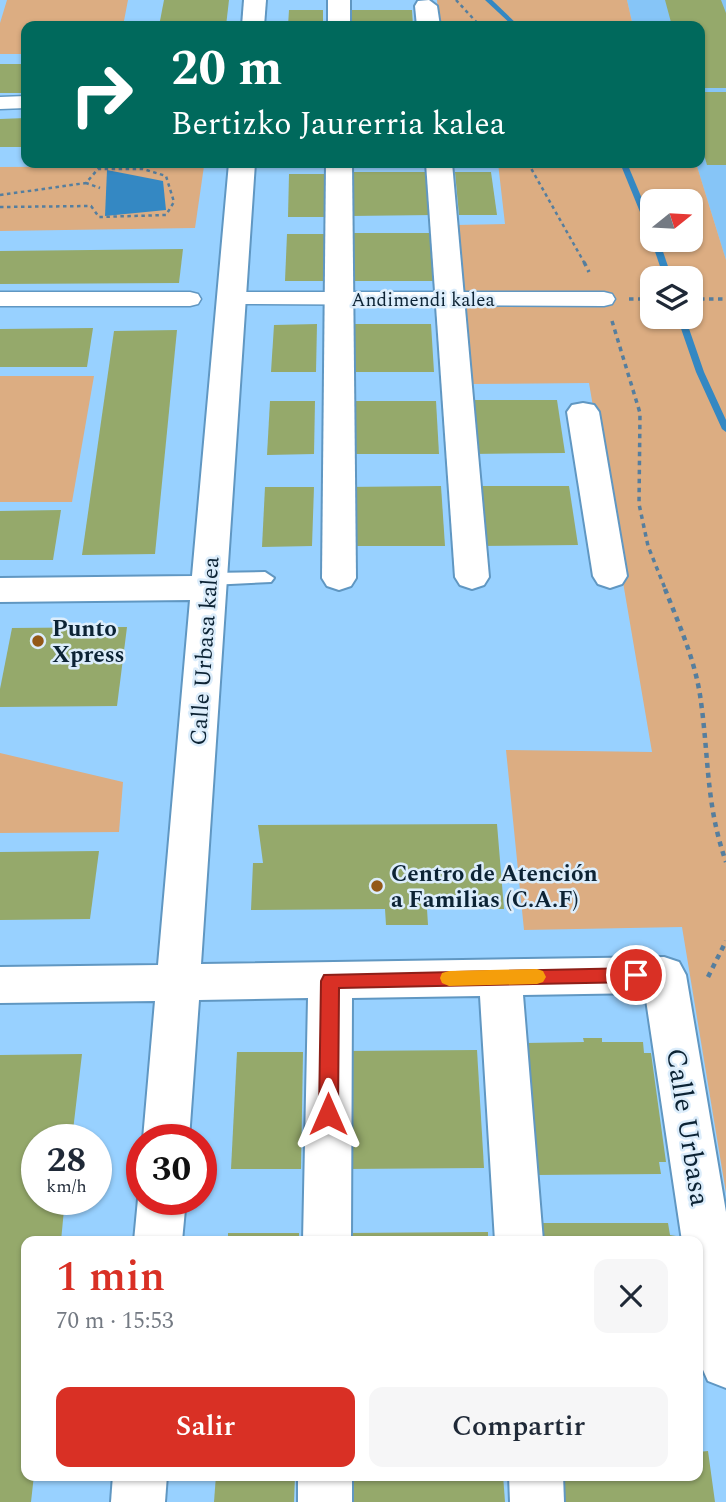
<!DOCTYPE html>
<html lang="es">
<meta charset="utf-8">
<style>
:root{--surface:#fff;--page:#f6f6f7;--text:#1f2937;--muted:#747a83;--accent:#d93025}
body{margin:0;font-family:Spectral,serif;background:var(--page);color:var(--text);height:100vh;display:flex;flex-direction:column;font-size:26px;white-space:nowrap}
*{box-sizing:border-box;margin:0}
p{font-size:23px;color:var(--muted)}
.icon{flex:none;width:38px;height:38px;fill:none;stroke:currentColor;stroke-width:2;stroke-linecap:round;stroke-linejoin:round}
.map{position:relative;flex:1;overflow:hidden}
.drawer{position:absolute;left:21px;top:1236px;width:682px;height:245px;display:flex;flex-direction:column;background:var(--surface);border-radius:14px;box-shadow:0 2px 5px #0004}
.drawer>*{flex:none}
.hud{position:absolute;left:21px;top:21px;width:684px;height:147px;border-radius:14px;box-shadow:0 2px 5px #0004;background:#00695c;color:#fff;overflow:hidden}
.needle{width:46px;rotate:72deg}
.controls{position:absolute;left:640px;top:189px;display:grid;gap:14px}
.controls a{display:grid;place-items:center;width:63px;height:63px;border-radius:14px;background:var(--surface);box-shadow:0 2px 5px #0004;font-size:35px}
.speed{position:absolute;left:21px;top:1124px;display:flex;gap:14px;font-size:35px;font-weight:700;text-align:center}
.speed>*{display:grid;place-content:center;width:91px;height:91px;border-radius:50%;background:var(--surface);box-shadow:0 2px 5px #0004;line-height:1}
.speed small{font-size:18px;font-weight:400}
.speed .limit{border:10px solid #d22;background:#fff;color:#111}
.pin{position:absolute;display:grid;place-items:center;width:60px;height:60px;color:#fff;margin:-30px;border:4px solid #fff;border-radius:50%;box-shadow:0 2px 7px #0007}
.me{position:absolute;width:77px;margin:-38px;rotate:0deg;stroke-linejoin:round;filter:drop-shadow(0 0 5px #0008)}
.turn{display:flex;align-items:center;gap:24px;height:147px;padding:0 35px;font-size:32px}
.turn .icon{width:91px;height:91px;stroke-width:2.5}
.turn b{display:block;font-size:49px;line-height:60px}
.round{display:grid;place-items:center;flex:none;width:74px;height:74px;border-radius:14px;background:var(--page)}
.headline{display:flex;align-items:center;justify-content:space-between;height:119px;padding:0 35px}
h1{font-size:42px;font-weight:600;line-height:52px;color:var(--accent)}
.button{display:flex;gap:14px;margin-top:auto;padding:14px 35px}
.button a{flex:1;height:80px;border-radius:14px;background:var(--accent);color:#fff;font-size:28px;font-weight:600;line-height:80px;text-align:center}
.button a+a{background:var(--page);color:var(--text)}
.map>svg:first-child{display:block}
.built{fill:#86c5f7}
.green{fill:#dcad82;fill-rule:evenodd}
.water{fill:#3488c3}
.lines{fill:none;stroke-linecap:round;stroke-linejoin:round}
.stream{fill:#3488c3;fill-rule:evenodd}
.building{fill:#95a96b}
.service-casing{stroke:#6097c2;stroke-width:4}
.pedestrian-casing{stroke:#6097c2;stroke-width:3}
.minor-casing{stroke:#6097c2;stroke-width:4}
.path-far2{stroke:#557e9e;stroke-width:2.5;stroke-dasharray:3.5 3.5;stroke-linecap:butt}
.path-far1{stroke:#557e9e;stroke-width:3.5;stroke-dasharray:4.5 4.5;stroke-linecap:butt}
.path{stroke:#557e9e;stroke-width:4.5;stroke-dasharray:5 5;stroke-linecap:butt}
.service{fill:#fff;fill-rule:evenodd}
.pedestrian{fill:#fff;fill-rule:evenodd}
.minor{fill:#fff;fill-rule:evenodd}
.route{fill:#d93025;stroke:#8d1f18;stroke-width:2}
.slow{fill:#f59e0b}
.poi-dot{fill:#935917;stroke:#dcedfb;stroke-width:2.5}
.labels{text-anchor:middle;stroke-width:5;stroke-linejoin:round;paint-order:stroke}
.far-street-label{font-size:19px;fill:#0c2334;stroke:#dcedfb}
.poi-label{font-size:23px;font-weight:bold;fill:#0c2334;stroke:#dcedfb;text-anchor:start}
.street-label{font-size:23px;fill:#0c2334;stroke:#dcedfb}
.near-street-label{font-size:28px;fill:#0c2334;stroke:#dcedfb}
</style>
<div class="map">
<svg width="726" height="1502" viewBox="0 0 726 1502">
<rect width="100%" height="100%" fill="#98d1ff"/>
<path class="built" d="M627 0H726V260L696 163H700V26H633Z"/>
<g class="green">
<path d="M7 0H128L123 26H26V54H0V23Z"/>
<path d="M348 0H627L633 26H439L437 0Z"/>
<path d="M498 163H696L726 260V1193L682 927 524 930 506 750 652 752 589 383 468 384 456 225 505 224ZM653 201H691V240H653ZM653 278H691V317H653Z"/>
<path d="M204 166 195 228 0 231V167Z"/>
<path d="M0 376H94L72 502H0Z"/>
<path d="M0 753 123 782 119 832 0 833Z"/>
</g>
<path class="water" d="M107 170 163 181 166 210 105 216Z"/>
<g class="lines">
<g class="stream">
<path d="M485 0H492L519 26H513Z"/>
<path d="M620 163H627L653 225V236L649 234Z"/>
<path d="M652 238 659 240 672 278H664L651 240Z"/>
<path d="M677 317H685L704 372 726 420V432L722 429 696 372Z"/>
</g>
</g>
<g class="building">
<path d="M164 0H229L226 26H159Z"/>
<path d="M665 0H721L726 13V88H700V26H672Z"/>
<path d="M289 10H323V26H288Z"/>
<path d="M345 10H412L413 26H345Z"/>
<rect x="0" y="64" width="26" height="29"/>
<path d="M700 92H726V165H707L700 141Z"/>
<path d="M26 118V147H0V119Z"/>
<path d="M350 172H429L433 215 350 216Z"/>
<path d="M455 172H491L497 215H459Z"/>
<path d="M289 174H325V217H288Z"/>
<path d="M351 233H435L439 281H352Z"/>
<path d="M287 234H325V281H285Z"/>
<path d="M183 249 179 283 0 284V251Z"/>
<path d="M317 324 316 372H271L274 325Z"/>
<path d="M345 324H431L434 372H345Z"/>
<path d="M93 328 87 367H0V329Z"/>
<path d="M177 330 155 554 82 555 114 331Z"/>
<path d="M466 400H557L565 453 470 454Z"/>
<path d="M270 401H315L314 454 267 455Z"/>
<path d="M345 401H436L439 454H345Z"/>
<path d="M441 486 445 546H345V487Z"/>
<path d="M473 486H569L578 545 477 546Z"/>
<path d="M265 487H314L312 546 262 547Z"/>
<path d="M61 510 53 560H0V511Z"/>
<path d="M127 627 117 706 0 707V689L12 628Z"/>
<path d="M497 824 504 909H427L428 925H386L385 909 251 910 253 863H263L258 825Z"/>
<path d="M99 851 90 919 0 920V852Z"/>
<path d="M583 1038H602V1042H643L644 1053H651L666 1162H659L661 1174 536 1175 525 1043 584 1042Z"/>
<path d="M477 1050 484 1168 345 1169V1051Z"/>
<path d="M237 1052H303L301 1169H231Z"/>
<path d="M82 1054 72 1139H37V1199H65L61 1241H26V1475H34L31 1502H0V1055Z"/>
<path d="M540 1223H668L670 1235 676 1236 677 1241H535Z"/>
<path d="M488 1232V1241H345V1233Z"/>
<rect x="228" y="1233" width="71" height="8"/>
<path d="M708 1451 715 1502H556L554 1475H698V1452Z"/>
<path d="M216 1475H295L294 1502H214Z"/>
<path d="M346 1475H503L505 1502H346Z"/>
</g>
<g class="lines">
<defs>
<path id="service" d="M265 572 274 578 271 582 210 585 201 579 210 573Z"/>
<g id="pedestrian">
<path d="M26 96V108L0 109V97Z"/>
<path d="M0 292H190L198 294 201 299 198 304 190 306H0Z"/>
<path d="M243 292H604L612 294 615 299 612 304 604 306 235 304 232 299 235 294Z"/>
</g>
<g id="minor">
<path d="M244 0H266L264 26H242Z"/>
<rect x="328" y="0" width="22" height="26"/>
<path d="M429 0 437 6 440 26H417L415 6 418 1Z"/>
<path d="M229 163H255L201 964 664 957 679 962 686 975 726 1212V1388L708 1381 700 1363 698 1241H682L645 993 523 995 543 1241H495L480 996 352 998 351 1241H303L308 998 199 1000 189 1139H143L155 1001 0 1003V967L158 965 190 600 0 602V578L192 576Z"/>
<path d="M326 163H352L356 578 351 586 339 590 327 586 322 578Z"/>
<path d="M426 163H452L489 577 484 585 472 589 460 585 455 577Z"/>
<path d="M583 403 594 405 599 412 627 576 622 584 610 588 598 584 593 576 567 412 572 405Z"/>
<path d="M142 1191V1199H186L182 1241H134L138 1199Z"/>
<path d="M113 1475H167L165 1502H111Z"/>
<rect x="298" y="1475" width="54" height="27"/>
<path d="M509 1475H563L564 1502H510Z"/>
</g>
</defs>
<use href="#service" class="service-casing"/>
<use href="#pedestrian" class="pedestrian-casing"/>
<use href="#minor" class="minor-casing"/>
<g class="path-far2">
<path d="M456 0 480 26"/>
<path d="M528 163 585 264"/>
<path d="M0 195 86 183"/>
<path d="M0 207 91 206 99 217 166 215 174 202 166 176 143 169H98L86 183 100 188"/>
</g>
<g class="path-far1">
<path d="M584 262 589 272"/>
<path d="M629 299H653"/>
<path d="M691 299H726"/>
<path d="M612 321 640 413 639 504 648 546 666 591"/>
</g>
<g class="path">
<path d="M665 589C680 627 696 662 701 702 709 760 706 805 726 862"/>
<path d="M708 977 726 941"/>
</g>
<use href="#service" class="service"/>
<use href="#pedestrian" class="pedestrian"/>
<use href="#minor" class="minor"/>
</g>
<path class="route" d="M636 968 643 970 645 975 643 980 636 982 339 988 338 1114 335 1120 328 1122 322 1120 319 1114 321 981 324 975Z"/>
<path class="slow" d="M537 969 543 971 546 977 543 982 537 984 449 986 442 983 440 978 442 973 449 971Z"/>
<g class="poi-dot">
<circle cx="38" cy="641" r="7"/>
<circle cx="377" cy="886" r="7"/>
</g>
<g class="labels">
<g class="far-street-label">
<text x="423" y="306">Andimendi kalea</text>
</g>
<g class="poi-label">
<text x="52" y="636">Punto<tspan x="52" dy="26">Xpress</tspan></text>
<text x="391" y="881">Centro de Atención<tspan x="391" dy="26">a Familias (C.A.F)</tspan></text>
</g>
<g class="street-label">
<text transform="translate(204 651) rotate(-86)" y="8">Calle Urbasa kalea</text>
</g>
<g class="near-street-label">
<text transform="translate(689 1127) rotate(81)" y="10">Calle Urbasa</text>
</g>
</g>
</svg>
<div class="controls">
<a><svg class="needle" viewBox="-14 -14 28 28"><path d="M0-13l5 13h-10z" fill="#e53935"/><path d="M0 13l5-13h-10z" fill="#747a83"/></svg></a>
<a><svg class="icon" aria-label="layers" viewBox="0 0 24 24"><path d="M12 4l9 5-9 5-9-5zM3 14l9 5 9-5"/></svg></a>
</div>
<div class="speed"><div>28<small>km/h</small></div><div class="limit">30</div></div>
<div class="pin" style="left:636px;top:975px;background:#d93025"><svg class="icon" aria-label="arrive" viewBox="0 0 24 24"><path d="M6 21V4h12l-3 4 3 4H6"/></svg></div>
<svg class="me" style="left:328px;top:1114px" viewBox="-20 -20 40 40"><path d="M0-17L14 15 0 8-14 15z" fill="#d93025" stroke="#fff" stroke-width="4"/></svg>
<div class="hud">
<div class="turn"><svg class="icon" aria-label="right" viewBox="0 0 24 24"><path d="M7 20v-9h11M14 6l5 5-5 5"/></svg><div><b>20 m</b>Bertizko Jaurerria kalea</div></div>
</div>
<section class="drawer">
<div class="headline"><div><h1>1 min</h1><p>70 m · 15:53</p></div><a class="round"><svg class="icon" aria-label="close" viewBox="0 0 24 24"><path d="M6 6l12 12M18 6L6 18"/></svg></a></div>
<div class="button"><a>Salir</a><a>Compartir</a></div>
</section>
</div>
